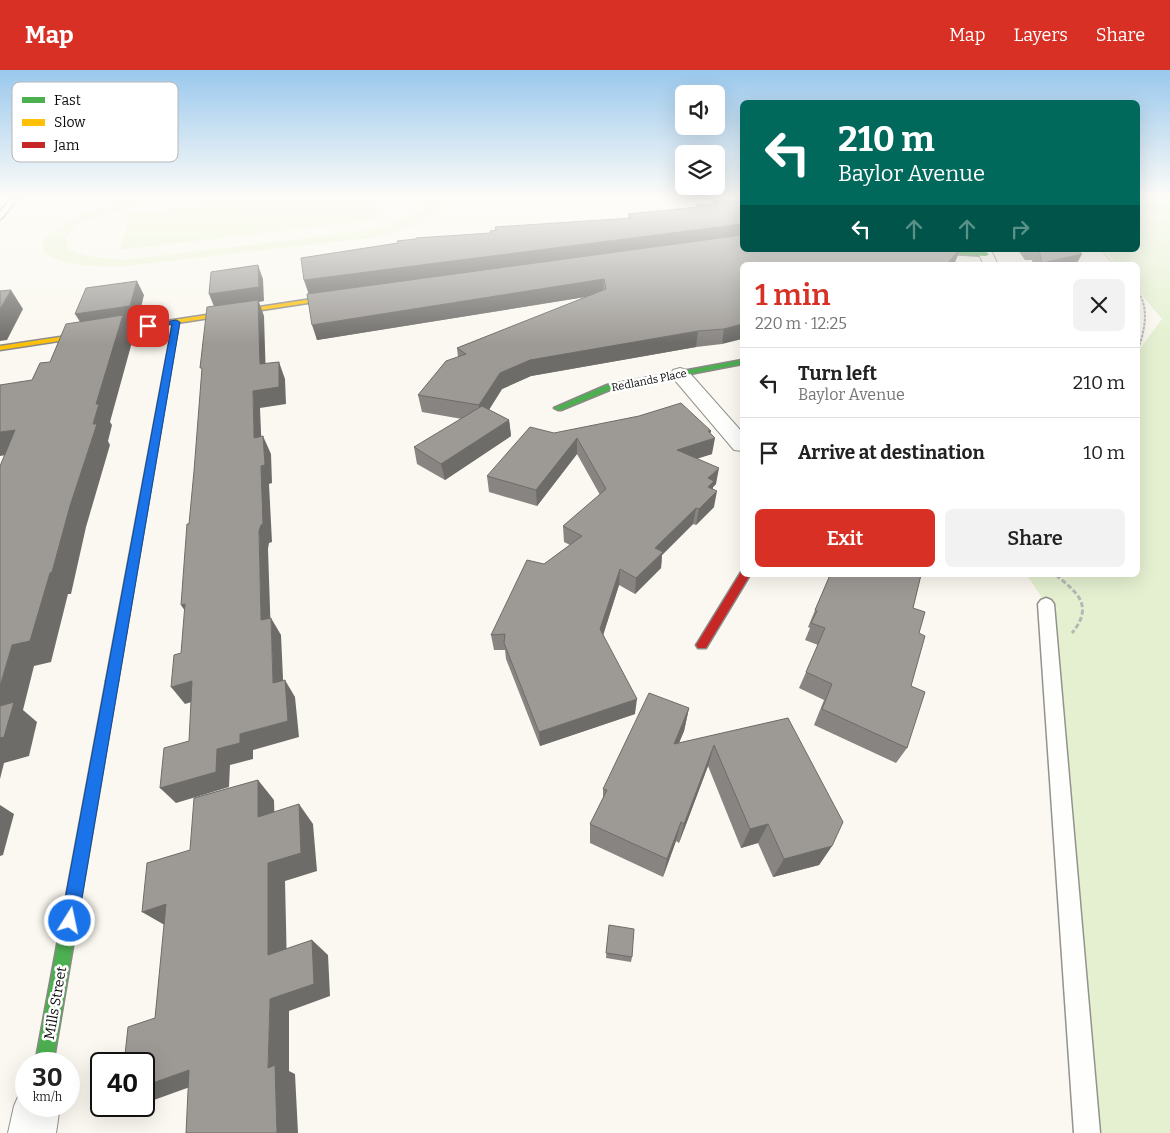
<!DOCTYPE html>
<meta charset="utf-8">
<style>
:root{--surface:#fff;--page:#f2f2f2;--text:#222;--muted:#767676;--line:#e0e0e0;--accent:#d93025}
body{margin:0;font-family:Bitter,serif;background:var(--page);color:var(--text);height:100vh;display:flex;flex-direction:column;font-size:19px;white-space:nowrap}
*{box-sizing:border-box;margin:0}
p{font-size:16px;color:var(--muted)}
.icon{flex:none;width:28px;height:28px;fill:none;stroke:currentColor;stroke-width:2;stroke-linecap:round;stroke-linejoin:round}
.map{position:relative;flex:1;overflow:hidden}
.details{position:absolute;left:740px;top:192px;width:400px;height:315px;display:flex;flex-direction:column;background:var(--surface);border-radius:8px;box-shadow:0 5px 20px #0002}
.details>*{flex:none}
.hud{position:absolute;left:740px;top:30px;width:400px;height:152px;border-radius:8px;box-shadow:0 5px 20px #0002;background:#00695c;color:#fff;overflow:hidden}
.fabs{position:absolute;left:675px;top:15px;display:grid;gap:10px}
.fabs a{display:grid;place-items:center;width:50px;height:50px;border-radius:8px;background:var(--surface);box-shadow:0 5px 20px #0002;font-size:25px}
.speed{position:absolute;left:15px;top:982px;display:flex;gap:10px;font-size:25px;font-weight:700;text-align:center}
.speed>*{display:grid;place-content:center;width:65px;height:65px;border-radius:50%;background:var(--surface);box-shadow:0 5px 20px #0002;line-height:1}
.speed small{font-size:12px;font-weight:400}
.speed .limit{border:2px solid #111;border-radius:8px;background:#fff;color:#111}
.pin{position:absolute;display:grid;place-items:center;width:42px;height:42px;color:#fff;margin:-21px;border-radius:10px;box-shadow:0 2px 8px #0006}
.me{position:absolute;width:55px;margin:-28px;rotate:10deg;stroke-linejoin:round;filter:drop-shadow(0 0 4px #0008)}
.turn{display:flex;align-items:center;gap:18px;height:105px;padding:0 15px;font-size:22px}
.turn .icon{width:65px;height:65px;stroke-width:2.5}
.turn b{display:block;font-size:35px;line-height:42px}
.lanes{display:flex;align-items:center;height:48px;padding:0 15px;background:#0003;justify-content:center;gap:25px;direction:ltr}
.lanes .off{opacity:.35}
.round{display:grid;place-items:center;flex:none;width:52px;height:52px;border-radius:8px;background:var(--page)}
.headline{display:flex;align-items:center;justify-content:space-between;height:85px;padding:0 15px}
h1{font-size:30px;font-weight:600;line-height:38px;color:var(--accent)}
.primary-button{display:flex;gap:10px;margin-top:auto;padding:10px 15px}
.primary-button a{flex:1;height:58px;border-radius:8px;background:var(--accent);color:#fff;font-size:20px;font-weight:600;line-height:58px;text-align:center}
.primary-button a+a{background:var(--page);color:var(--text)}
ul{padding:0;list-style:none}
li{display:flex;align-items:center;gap:15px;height:70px;padding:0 15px;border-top:1px solid var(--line)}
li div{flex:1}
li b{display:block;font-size:19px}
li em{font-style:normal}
header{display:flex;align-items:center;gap:30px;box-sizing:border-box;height:70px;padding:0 25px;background:var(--accent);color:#fff}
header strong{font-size:24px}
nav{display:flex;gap:28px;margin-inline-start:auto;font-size:18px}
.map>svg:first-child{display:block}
.green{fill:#e4f0d0}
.pitch{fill:#eef4d9}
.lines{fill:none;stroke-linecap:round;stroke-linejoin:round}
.lane-casing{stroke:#93928f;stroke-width:3}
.street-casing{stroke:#93928f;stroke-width:2}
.fast-casing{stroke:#8a8985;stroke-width:3}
.slow-casing{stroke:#8a8985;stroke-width:3}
.jam-casing{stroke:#8a8985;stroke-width:3}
.path-far2{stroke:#b7b7b5;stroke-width:1;stroke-dasharray:2.5 1;stroke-linecap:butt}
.path-far1{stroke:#b7b7b5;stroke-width:2;stroke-dasharray:3 1;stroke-linecap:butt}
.path{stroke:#b7b7b5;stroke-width:3;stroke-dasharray:5 2.5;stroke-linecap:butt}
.lane{fill:#fefefd;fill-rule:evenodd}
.street{fill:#fefefd;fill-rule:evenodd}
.fast{fill:#4caf50;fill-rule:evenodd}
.slow{fill:#ffc107;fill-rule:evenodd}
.jam{fill:#c62828;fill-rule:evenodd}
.wall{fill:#878481}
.shaded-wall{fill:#6e6c69}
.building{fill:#9d9a96;stroke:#6e6c69}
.route{fill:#1a73e8;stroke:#114b97}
.labels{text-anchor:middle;stroke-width:5;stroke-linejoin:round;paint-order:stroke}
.far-street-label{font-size:11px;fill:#0c0c0c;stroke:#fff}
.street-label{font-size:14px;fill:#0c0c0c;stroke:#fff}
.key{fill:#fff;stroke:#b6b6b6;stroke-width:1}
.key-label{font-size:14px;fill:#0c0c0c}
</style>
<header>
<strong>Map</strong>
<nav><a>Map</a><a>Layers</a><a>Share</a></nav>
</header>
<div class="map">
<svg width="1170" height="1063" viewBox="0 0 1170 1063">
<rect width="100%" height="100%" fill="#faf8f0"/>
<path class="green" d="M1138 125H1170V1063H1087L1046 534 1027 505H1138V281L1162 249 1138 220V195H1117L1104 180H1138Z"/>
<g class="pitch">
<path d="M169 125H222L158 131 129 137 78 154 66 167 68 179 92 187 125 190 357 162C381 159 401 152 422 141L424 131 418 125H438L442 134C426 155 396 163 370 168L117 197C91 196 67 196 44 183L43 171C74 139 125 130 169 125Z"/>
<path d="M293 125H370L380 149 119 180 131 143Z"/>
</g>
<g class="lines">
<defs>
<g id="lane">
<path d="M13 125H20L2 148 0 149V142Z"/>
<path d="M1046 528 1051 530 1054 534 1100 1063H1074L1038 534 1041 530Z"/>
</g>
<g id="street">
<path d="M977 180H991L998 195H984Z"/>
<path d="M680 298 687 300 742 362V381L734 380 673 308 671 304 673 300Z"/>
<path d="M26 1017V1036H60L56 1063H8L14 1036 21 1020Z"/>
</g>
<g id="fast">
<path d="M922 180 986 182 989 184 986 186 925 182Z"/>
<path d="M742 290V294L612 319 561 340H558L554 338 607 315Z"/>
<path d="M112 606 116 607 118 611 53 994H35L106 611 108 607Z"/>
</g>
<path id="slow" d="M345 224 347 225V227L0 280V276Z"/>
<g id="jam">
<path d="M176 250 179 252 118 611 116 615 112 616 108 615 106 611 173 252Z"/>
<path d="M741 502 742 505H750L706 578H698L696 575 698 572Z"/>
</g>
</defs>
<use href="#lane" class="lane-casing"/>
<use href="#street" class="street-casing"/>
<use href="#fast" class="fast-casing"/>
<use href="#slow" class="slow-casing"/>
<use href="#jam" class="jam-casing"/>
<path class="path-far2" d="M1101 180 1114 195"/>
<path class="path-far1" d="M1138 222C1150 239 1144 262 1138 280"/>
<path class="path" d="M1056 505C1078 523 1094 536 1072 563"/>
<use href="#lane" class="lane"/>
<use href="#street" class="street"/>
<use href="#fast" class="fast"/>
<use href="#slow" class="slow"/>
<use href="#jam" class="jam"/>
</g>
<g class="wall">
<path d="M714 131H742V180H960L955 192 742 195 722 274 696 277 531 306 502 319 489 340 509 350 511 366 445 410 417 394 414 377 462 349 422 342 418 325 458 287 457 278 586 227 317 270 309 224 304 210 490 163V161L495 160V157L628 149V144L696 137V135L714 134Z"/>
<path d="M1018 180H1078L1076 195H1033L1032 190H1025Z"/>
<path d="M554 363 710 364 712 384 697 388 716 414 713 417V419L714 437 696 455 693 454 662 485 661 498 635 524 619 515 603 565 635 644 540 676 506 589 505 580H494L491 565 544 494 570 475 564 472 563 456 600 425 577 384 537 436 489 422 487 406Z"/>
<path d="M822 505H921L913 538 919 563 911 616 907 678 896 693 814 655 824 630 799 618 818 575 805 570 810 558 808 557 829 507Z"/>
<path d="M689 638 684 661 679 673 788 648 832 776 819 795 773 807 758 773 741 778 708 696 679 773 676 771 663 807 590 773V754L603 728V719Z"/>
<path d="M609 855 632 887 631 892 606 888Z"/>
</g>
<g class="shaded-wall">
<path d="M742 154V167L309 225 304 210Z"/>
<path d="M959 180H960L955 192 952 195H946Z"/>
<path d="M1082 184 1076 195H1041L1042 193Z"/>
<path d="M258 195 263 209 264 231 259 232 264 246 266 311 215 239 209 224Z"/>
<path d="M604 209 603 224 317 270 312 255Z"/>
<path d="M137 211 144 225 138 250 127 252 134 265 110 352 112 355 108 371 110 375 86 457 71 524H68L51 592 34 596 23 640 37 652 29 686 4 693 0 709V616L12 575 50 503 93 354 96 334 84 258 75 244Z"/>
<path d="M11 220 23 239 7 270 0 271V239Z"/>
<path d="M742 254V269L722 274 724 259Z"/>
<path d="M698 261 696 277 531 306 502 319 481 352 479 335 500 303 530 290Z"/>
<path d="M279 292 285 309 286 334 260 338 262 386 254 368 253 321Z"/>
<path d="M509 350 511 366 445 410 441 394Z"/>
<path d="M15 360 31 381 0 386V362Z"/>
<path d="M708 361H711L709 370 715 368 712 384 675 396 677 380Z"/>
<path d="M263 366 271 384 272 413 269 414 272 472 269 473 268 479 271 568 261 550 259 461 261 396Z"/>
<path d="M577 368V384L537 436 536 420Z"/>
<path d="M719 398 716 414 713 417 711 427 705 433 708 408Z"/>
<path d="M717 421 714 437 696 455 699 439Z"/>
<path d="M696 438 693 454 662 485 661 498 635 524 636 508 655 478Z"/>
<path d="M620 499 619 515 600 575V559Z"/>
<path d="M185 534 193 553 181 535Z"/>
<path d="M271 548 281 565 284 630 273 613Z"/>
<path d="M285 610 295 627 299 667 253 680V689L230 695 229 717 176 733 160 718 217 679 240 664Z"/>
<path d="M192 611 205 628 185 634 171 617Z"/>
<path d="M637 629 635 644 540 676 539 662Z"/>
<path d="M689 638 684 661 669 696 674 674Z"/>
<path d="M714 675 708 696 679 773 684 754Z"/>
<path d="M258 710 274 730 275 766 258 747Z"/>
<path d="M299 734 313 754 317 801 285 811 287 899 268 885V793Z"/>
<path d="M0 735 14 744 3 785 0 786Z"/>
<path d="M681 752 676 771 663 807 667 789Z"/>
<path d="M768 754 758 773 741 778 750 759Z"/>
<path d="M832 776 819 795 773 807 784 789Z"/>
<path d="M166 834 168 857 142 842Z"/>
<path d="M312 870 328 885 330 926 289 941V1001L295 1004 298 1063H277L268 998 270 929Z"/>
<path d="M189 1000 215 1008 151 1031 144 1030V1016Z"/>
</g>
<g class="building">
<path d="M714 131H742V154L304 210 301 188 398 173 397 171 416 169V168L491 163 490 161 497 160 495 157 632 148 628 144 698 137 696 135 716 134Z"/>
<path d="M742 165V180H959L946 195H742V254L724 259 698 261 530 290 500 303 479 335 418 325 446 291 466 284 457 278 606 219 604 209 312 255 307 224Z"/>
<path d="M1039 180H1078L1082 184 1042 193Z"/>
<path d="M258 195 259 217 209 224 211 202Z"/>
<path d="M137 211 130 236 75 244 86 218Z"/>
<path d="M11 220 0 239V221Z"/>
<path d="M258 230 260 294 279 292V317L253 321 254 368 263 366 265 395 261 396 263 454 261 455 259 461 261 550 271 548 273 613 285 610 288 651 240 664V673L217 679 216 702 160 718 164 678 189 671 192 611 171 617 174 585 181 583 185 534 181 535 187 454H189L194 401 202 298H200L207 237Z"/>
<path d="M123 245 96 334H99L93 354H97L70 436 52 502 50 503 30 571 12 575 0 616V396L15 360 0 362V315L32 310 40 293 50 292 66 254Z"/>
<path d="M681 333 711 361H708L715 368 677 380 719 398 708 408 714 411 708 417 717 421 699 439 696 438 655 478 663 482 636 508 620 499 600 559 637 629 539 662 504 573 505 564 491 565 527 490 544 494 582 466 563 456 606 419 577 368 536 420 487 406 530 357 554 363 639 346Z"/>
<path d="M482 336 509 350 441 394 414 377Z"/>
<path d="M830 505H921L913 538 925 542 919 563 925 566 911 616 925 622 907 678 822 639 832 614 806 602 825 558 811 553 817 541 815 540Z"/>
<path d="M649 623 689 638 674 674 788 648 843 752 832 776 784 789 768 754 750 759 714 675 684 754 681 752 667 789 590 754 607 720 603 719Z"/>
<path d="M14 632 4 667 0 668V636Z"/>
<path d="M258 710V747L299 734 301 783 268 793V885L312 870 314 914 270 929 268 998 275 995 277 1063H186L189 1000 144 1016V994H124L128 957 155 948 166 834 142 842 147 793 190 780 194 728Z"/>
<path d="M609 855 634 859 632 887 606 883Z"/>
</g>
<linearGradient id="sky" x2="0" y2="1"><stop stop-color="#9ac8ed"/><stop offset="0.46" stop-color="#fdfcf8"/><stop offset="1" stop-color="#fdfcf8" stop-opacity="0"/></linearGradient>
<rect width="1170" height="274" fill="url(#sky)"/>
<path class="route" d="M176 250 180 252 78 851 75 857 70 859 64 857 61 851 172 254 148 258 144 256Z"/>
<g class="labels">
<g class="far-street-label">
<text transform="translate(649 310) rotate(-11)" y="4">Redlands Place</text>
</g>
<g class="street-label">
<text transform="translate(55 933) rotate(-80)" y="5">Mills Street</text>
</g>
</g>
<rect x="12" y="12" width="166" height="80" rx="8" class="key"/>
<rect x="22" y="27" width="23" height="6" fill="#4caf50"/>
<rect x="22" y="49" width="23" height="7" fill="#ffc107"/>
<rect x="22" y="72" width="23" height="6" fill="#c62828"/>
<g class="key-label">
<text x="54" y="35">Fast</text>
<text x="54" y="57">Slow</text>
<text x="54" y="80">Jam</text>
</g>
</svg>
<div class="fabs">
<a><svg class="icon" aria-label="sound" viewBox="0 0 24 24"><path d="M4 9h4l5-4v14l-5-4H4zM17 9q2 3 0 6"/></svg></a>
<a><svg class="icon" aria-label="layers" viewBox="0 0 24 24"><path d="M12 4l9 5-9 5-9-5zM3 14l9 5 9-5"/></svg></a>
</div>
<div class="speed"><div>30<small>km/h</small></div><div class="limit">40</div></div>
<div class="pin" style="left:148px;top:256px;background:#d93025"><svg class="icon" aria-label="arrive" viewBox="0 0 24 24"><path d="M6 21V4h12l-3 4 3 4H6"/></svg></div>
<svg class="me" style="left:70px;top:851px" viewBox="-20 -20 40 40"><circle r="17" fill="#1a73e8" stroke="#fff" stroke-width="3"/><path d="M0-11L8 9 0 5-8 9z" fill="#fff"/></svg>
<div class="hud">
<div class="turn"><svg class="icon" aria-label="left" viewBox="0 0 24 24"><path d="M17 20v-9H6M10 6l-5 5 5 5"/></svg><div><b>210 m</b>Baylor Avenue</div></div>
<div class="lanes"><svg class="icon" aria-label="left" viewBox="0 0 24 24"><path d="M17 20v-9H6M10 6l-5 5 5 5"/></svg><svg class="icon off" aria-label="ahead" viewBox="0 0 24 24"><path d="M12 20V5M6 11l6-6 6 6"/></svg><svg class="icon off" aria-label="ahead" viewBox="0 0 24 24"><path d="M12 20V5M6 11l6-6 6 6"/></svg><svg class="icon off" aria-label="right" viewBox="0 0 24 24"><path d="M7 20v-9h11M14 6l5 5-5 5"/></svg></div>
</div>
<section class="details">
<div class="headline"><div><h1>1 min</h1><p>220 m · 12:25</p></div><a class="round"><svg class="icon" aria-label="close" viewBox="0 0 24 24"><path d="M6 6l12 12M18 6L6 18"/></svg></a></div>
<ul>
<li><svg class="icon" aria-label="left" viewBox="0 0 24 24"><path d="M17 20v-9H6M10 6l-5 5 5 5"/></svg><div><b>Turn left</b><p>Baylor Avenue</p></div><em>210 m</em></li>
<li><svg class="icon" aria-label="arrive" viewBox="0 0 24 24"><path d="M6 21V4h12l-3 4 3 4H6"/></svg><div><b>Arrive at destination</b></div><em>10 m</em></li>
</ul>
<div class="primary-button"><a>Exit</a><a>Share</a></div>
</section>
</div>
